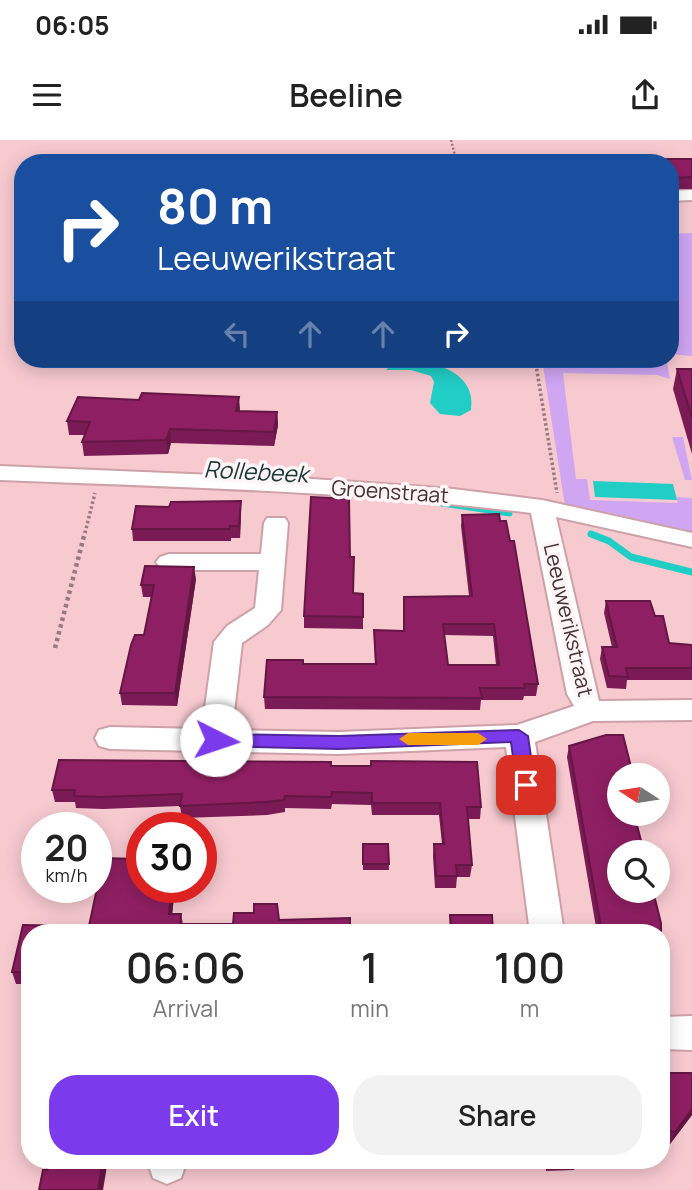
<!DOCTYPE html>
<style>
:root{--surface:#fff;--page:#f2f2f2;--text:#222;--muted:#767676;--accent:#7c3aed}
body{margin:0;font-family:Manrope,sans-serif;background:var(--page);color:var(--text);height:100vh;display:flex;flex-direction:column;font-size:26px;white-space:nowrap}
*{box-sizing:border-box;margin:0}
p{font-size:23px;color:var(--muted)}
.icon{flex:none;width:38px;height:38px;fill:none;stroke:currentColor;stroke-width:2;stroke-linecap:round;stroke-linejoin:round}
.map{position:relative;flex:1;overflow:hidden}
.panel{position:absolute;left:21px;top:784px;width:649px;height:245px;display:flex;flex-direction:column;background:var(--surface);border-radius:28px;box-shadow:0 4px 18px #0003}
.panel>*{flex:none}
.top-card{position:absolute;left:14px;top:14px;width:665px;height:214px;border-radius:28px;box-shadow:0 4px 18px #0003;background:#1a4fa0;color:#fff;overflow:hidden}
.needle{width:46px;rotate:282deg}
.buttons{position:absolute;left:607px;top:623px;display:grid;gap:14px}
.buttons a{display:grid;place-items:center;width:63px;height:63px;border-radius:50%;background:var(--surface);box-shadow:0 4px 18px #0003;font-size:35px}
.speed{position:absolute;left:21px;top:672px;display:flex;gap:14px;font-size:35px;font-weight:700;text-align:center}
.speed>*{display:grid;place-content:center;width:91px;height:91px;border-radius:50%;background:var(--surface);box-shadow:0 4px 18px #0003;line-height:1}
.speed small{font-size:18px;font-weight:400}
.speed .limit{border:10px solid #d22;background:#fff;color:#111}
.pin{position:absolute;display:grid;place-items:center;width:60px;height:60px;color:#fff;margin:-30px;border-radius:14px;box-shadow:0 4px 10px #0006}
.me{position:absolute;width:77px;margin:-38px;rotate:94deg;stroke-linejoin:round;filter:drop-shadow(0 0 5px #0008)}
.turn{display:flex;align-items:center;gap:24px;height:147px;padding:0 28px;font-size:32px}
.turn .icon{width:91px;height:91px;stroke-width:2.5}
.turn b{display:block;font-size:49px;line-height:60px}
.lanes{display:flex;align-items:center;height:66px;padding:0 28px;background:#0003;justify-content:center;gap:35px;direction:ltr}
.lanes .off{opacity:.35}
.eta{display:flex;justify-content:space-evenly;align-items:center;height:119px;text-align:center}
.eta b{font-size:42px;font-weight:600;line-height:49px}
.primary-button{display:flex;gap:14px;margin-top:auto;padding:14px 28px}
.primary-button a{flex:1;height:80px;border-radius:28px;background:var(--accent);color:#fff;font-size:28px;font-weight:600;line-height:80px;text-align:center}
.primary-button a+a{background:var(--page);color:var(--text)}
.status{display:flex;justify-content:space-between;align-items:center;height:49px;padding:0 35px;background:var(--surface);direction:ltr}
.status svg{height:19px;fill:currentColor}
header{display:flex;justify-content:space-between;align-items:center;height:91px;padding:0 28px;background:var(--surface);font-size:32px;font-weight:600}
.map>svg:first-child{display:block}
.green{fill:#d0a6f3}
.water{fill:#21cec5}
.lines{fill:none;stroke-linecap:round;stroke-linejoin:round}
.stream-far1{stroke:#21cec5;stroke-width:5}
.stream{stroke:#21cec5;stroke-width:7}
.minor-casing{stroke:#cda1a7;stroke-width:4}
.path-far2{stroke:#98797e;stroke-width:2.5;stroke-dasharray:2 2;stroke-linecap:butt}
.path-far1{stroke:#98797e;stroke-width:3.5;stroke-dasharray:2.5 2.5;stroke-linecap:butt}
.path{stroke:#98797e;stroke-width:4.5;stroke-dasharray:3.5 3.5;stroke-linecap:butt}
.minor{fill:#fff;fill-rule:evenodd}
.wall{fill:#7b1b55;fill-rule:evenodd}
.shaded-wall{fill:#641645}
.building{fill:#8f1f63;stroke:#641645;stroke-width:2;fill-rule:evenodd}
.route{fill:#7c3aed;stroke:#51269a;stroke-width:2}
.slow{fill:#f59e0b}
.labels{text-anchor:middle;stroke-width:7;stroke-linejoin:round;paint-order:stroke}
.street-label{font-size:21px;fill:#433134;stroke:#fff5f6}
.water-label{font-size:23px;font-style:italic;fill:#193937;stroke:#fff5f6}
</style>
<div class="status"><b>06:05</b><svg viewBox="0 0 49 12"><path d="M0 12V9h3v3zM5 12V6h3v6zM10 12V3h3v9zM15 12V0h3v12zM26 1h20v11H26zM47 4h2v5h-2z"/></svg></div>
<header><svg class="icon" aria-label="menu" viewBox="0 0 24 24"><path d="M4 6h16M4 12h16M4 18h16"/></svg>Beeline<svg class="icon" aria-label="share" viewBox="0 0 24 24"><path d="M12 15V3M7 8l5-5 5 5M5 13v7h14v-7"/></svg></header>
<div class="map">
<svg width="692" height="1050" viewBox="0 0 692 1050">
<rect width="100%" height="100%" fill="#f7cad0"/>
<g class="green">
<path d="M692 93V216L670 214V94Z"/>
<path d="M542 219 667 222 670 239 657 235 563 233 576 339H587L590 360 678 363 676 357 692 358V394L565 366Z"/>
<path d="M672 297H683L692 340H685Z"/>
</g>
<g class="water">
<path d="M412 221C439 222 477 235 471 270L460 276 440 274 430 263 434 242 431 236 411 230H386L391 225Z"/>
<path d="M593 341 673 344 677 360 595 357Z"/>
</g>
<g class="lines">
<path class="stream-far1" d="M422 361 510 374"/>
<path class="stream" d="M591 394 609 401 631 417 692 432"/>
<defs>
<g id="minor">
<path d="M692 50V60L670 61V51Z"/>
<path d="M0 326 313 339 453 349 542 360 692 393V407L556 377 599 561 692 560V580L593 581 535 602 564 793H530L506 607 339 614 110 609 99 606 95 598 99 590 110 587 202 589 214 502 227 486 255 468 259 430H169L160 427 156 422 160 417 169 414H261L264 383 267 378H285L288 383 281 470 268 485 242 503 232 590 339 592 517 585 574 566 567 554 531 373C355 351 177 347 0 340Z"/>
<path d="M692 876V910L662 909V877Z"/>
<path d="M147 1020H187L181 1038 167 1044 153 1038Z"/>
</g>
</defs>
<use href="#minor" class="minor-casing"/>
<path class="path-far2" d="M451 0 457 23"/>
<g class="path-far1">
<path d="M535 219 557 353"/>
<path d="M85 393 95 353"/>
</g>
<path class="path" d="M55 508 85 392"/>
<use href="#minor" class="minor"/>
</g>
<g class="wall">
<path d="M643 19H692V49H670V23H643Z"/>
<path d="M677 229H692V314L673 249Z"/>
<path d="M239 271 277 272 278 285 274 306 171 303 168 314 84 316 82 302 85 295H69L67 281Z"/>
<path d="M241 373 240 398H231V401H133L132 389Z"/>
<path d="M462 375 538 544 536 556H524L523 560H481L480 570 265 569 264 557 303 524H375L374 490 403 491 469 456 461 386ZM444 495 493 496 496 525H448Z"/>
<path d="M350 417 354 453 363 454V489L304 488V476Z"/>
<path d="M196 439 177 566 122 565 120 553 144 495 151 457H143L141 445Z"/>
<path d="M606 461 655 476 669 503 692 505V540H627L626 549 607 548 600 519 602 507H612L604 473Z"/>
<path d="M569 606 620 674H646L644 682H636L661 793H597L567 617Z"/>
<path d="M331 626 481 667 480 679H468L472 725 470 737H457L456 748H435L433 716 434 704H442L439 675H372L371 665 332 664 331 669 285 668V672L267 675 182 678 180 666 103 669 76 668 75 662H55L52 650Z"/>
<path d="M363 704H388L389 730H363Z"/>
<path d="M37 718V747H96V718L142 719V747H175L172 774H181L183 784H233L234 773H254V764H277L279 780 350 778V791L399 793H30V844H16L12 832 23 785 89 786 97 751H35L32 739Z"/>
<path d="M662 793 665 833 662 845Z"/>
<path d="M662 933H692V975L670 1004 662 1002Z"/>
<path d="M545 1020H577L574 1030 546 1031Z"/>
</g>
<g class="shaded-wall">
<path d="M239 257 240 270 237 284 236 271Z"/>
<path d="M277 272 278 285 274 306V292Z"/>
<path d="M170 289 171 303 168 314 166 300Z"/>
<path d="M241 361V373L240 398 239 386Z"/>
<path d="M194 427 196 439 177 566 175 553Z"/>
<path d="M172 747H175L171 786 169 774Z"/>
<path d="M692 969V975L670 1004 675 992Z"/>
<path d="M103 1020H108L103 1050H98Z"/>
</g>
<g class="building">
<path d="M643 19H692V37L670 38V23H646Z"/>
<path d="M582 21H610L611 23H583Z"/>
<path d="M677 229H692V278Z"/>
<path d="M142 253 239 257 236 271 277 272 274 292 170 289 166 300 82 302 90 282 67 281 78 257 139 260Z"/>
<path d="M311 357 349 359 350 417H354L353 453 363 454V477L304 476Z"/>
<path d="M241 361 239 386H230V389H132L136 366 169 367 171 362Z"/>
<path d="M499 374 500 381H506L510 401H514L538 544H524L525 548H480L482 558 264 557 267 520H303V524H376L374 490 404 491V457L472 456 462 375ZM443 484H494L499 525H448Z"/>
<path d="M145 426 194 427 175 553H120L131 505 135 495H144L154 445H141Z"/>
<path d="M606 461H650L655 476H663L669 503 692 505V528H626L628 537 609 536 602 507H617Z"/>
<path d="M606 595H623L633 635H620V674H634L644 712H620V751H653L661 783V793H602L569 606Z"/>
<path d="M59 620 331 622V626H371V621L477 622 481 667H467L472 725H456L457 736H436L434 704H444L440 663H372V653L332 652 331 657 285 656 284 660 266 662 180 666 182 654 101 657 74 656 75 650H52Z"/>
<path d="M363 704H388L389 724H363Z"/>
<path d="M37 718V739H32Z"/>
<path d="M96 718 142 719V747H172L169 774H181L180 784H233L234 773H254V764H277L279 780 350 778V791L399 793H30V832H12L23 785 89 786 99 739H96Z"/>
<path d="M450 775H492L493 793H451Z"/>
<path d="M662 793 665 833H662Z"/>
<path d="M662 933H692V969L675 992 662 990Z"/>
<path d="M49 1020H103L98 1050H39L43 1030H47Z"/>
</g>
<path class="route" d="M519 590 528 596 535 645 526 652 517 645 511 602 339 609 216 606 208 600 216 594 339 596Z"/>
<path class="slow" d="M408 593H478L487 599 478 605H408L399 599Z"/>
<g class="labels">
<g class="street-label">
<text transform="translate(390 352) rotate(4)" y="7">Groenstraat</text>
<text transform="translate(568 480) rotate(77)" y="7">Leeuwerikstraat</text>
</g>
<g class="water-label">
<text transform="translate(256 332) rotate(3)" y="8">Rollebeek</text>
</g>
</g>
</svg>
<div class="buttons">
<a><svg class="needle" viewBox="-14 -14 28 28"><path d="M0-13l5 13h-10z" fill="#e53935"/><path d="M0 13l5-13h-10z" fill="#767676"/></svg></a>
<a><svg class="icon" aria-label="search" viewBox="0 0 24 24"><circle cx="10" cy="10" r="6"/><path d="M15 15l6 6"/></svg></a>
</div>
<div class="speed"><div>20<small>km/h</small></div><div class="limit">30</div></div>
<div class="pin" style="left:526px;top:645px;background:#d93025"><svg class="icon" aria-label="arrive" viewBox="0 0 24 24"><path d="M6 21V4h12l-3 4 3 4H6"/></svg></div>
<svg class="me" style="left:216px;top:600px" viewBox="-20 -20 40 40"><circle r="19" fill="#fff"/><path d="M0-13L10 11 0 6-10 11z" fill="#7c3aed"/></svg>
<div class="top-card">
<div class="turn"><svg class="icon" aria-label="right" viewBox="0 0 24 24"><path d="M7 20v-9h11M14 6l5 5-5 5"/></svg><div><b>80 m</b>Leeuwerikstraat</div></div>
<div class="lanes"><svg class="icon off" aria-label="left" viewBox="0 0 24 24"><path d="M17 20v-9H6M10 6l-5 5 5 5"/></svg><svg class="icon off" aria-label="ahead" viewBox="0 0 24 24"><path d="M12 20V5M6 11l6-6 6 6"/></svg><svg class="icon off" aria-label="ahead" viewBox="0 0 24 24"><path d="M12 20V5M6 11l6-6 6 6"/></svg><svg class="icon" aria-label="right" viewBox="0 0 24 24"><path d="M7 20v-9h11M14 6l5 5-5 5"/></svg></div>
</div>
<section class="panel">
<div class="eta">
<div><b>06:06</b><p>Arrival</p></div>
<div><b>1</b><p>min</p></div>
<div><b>100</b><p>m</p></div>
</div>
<div class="primary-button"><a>Exit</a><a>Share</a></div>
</section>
</div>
